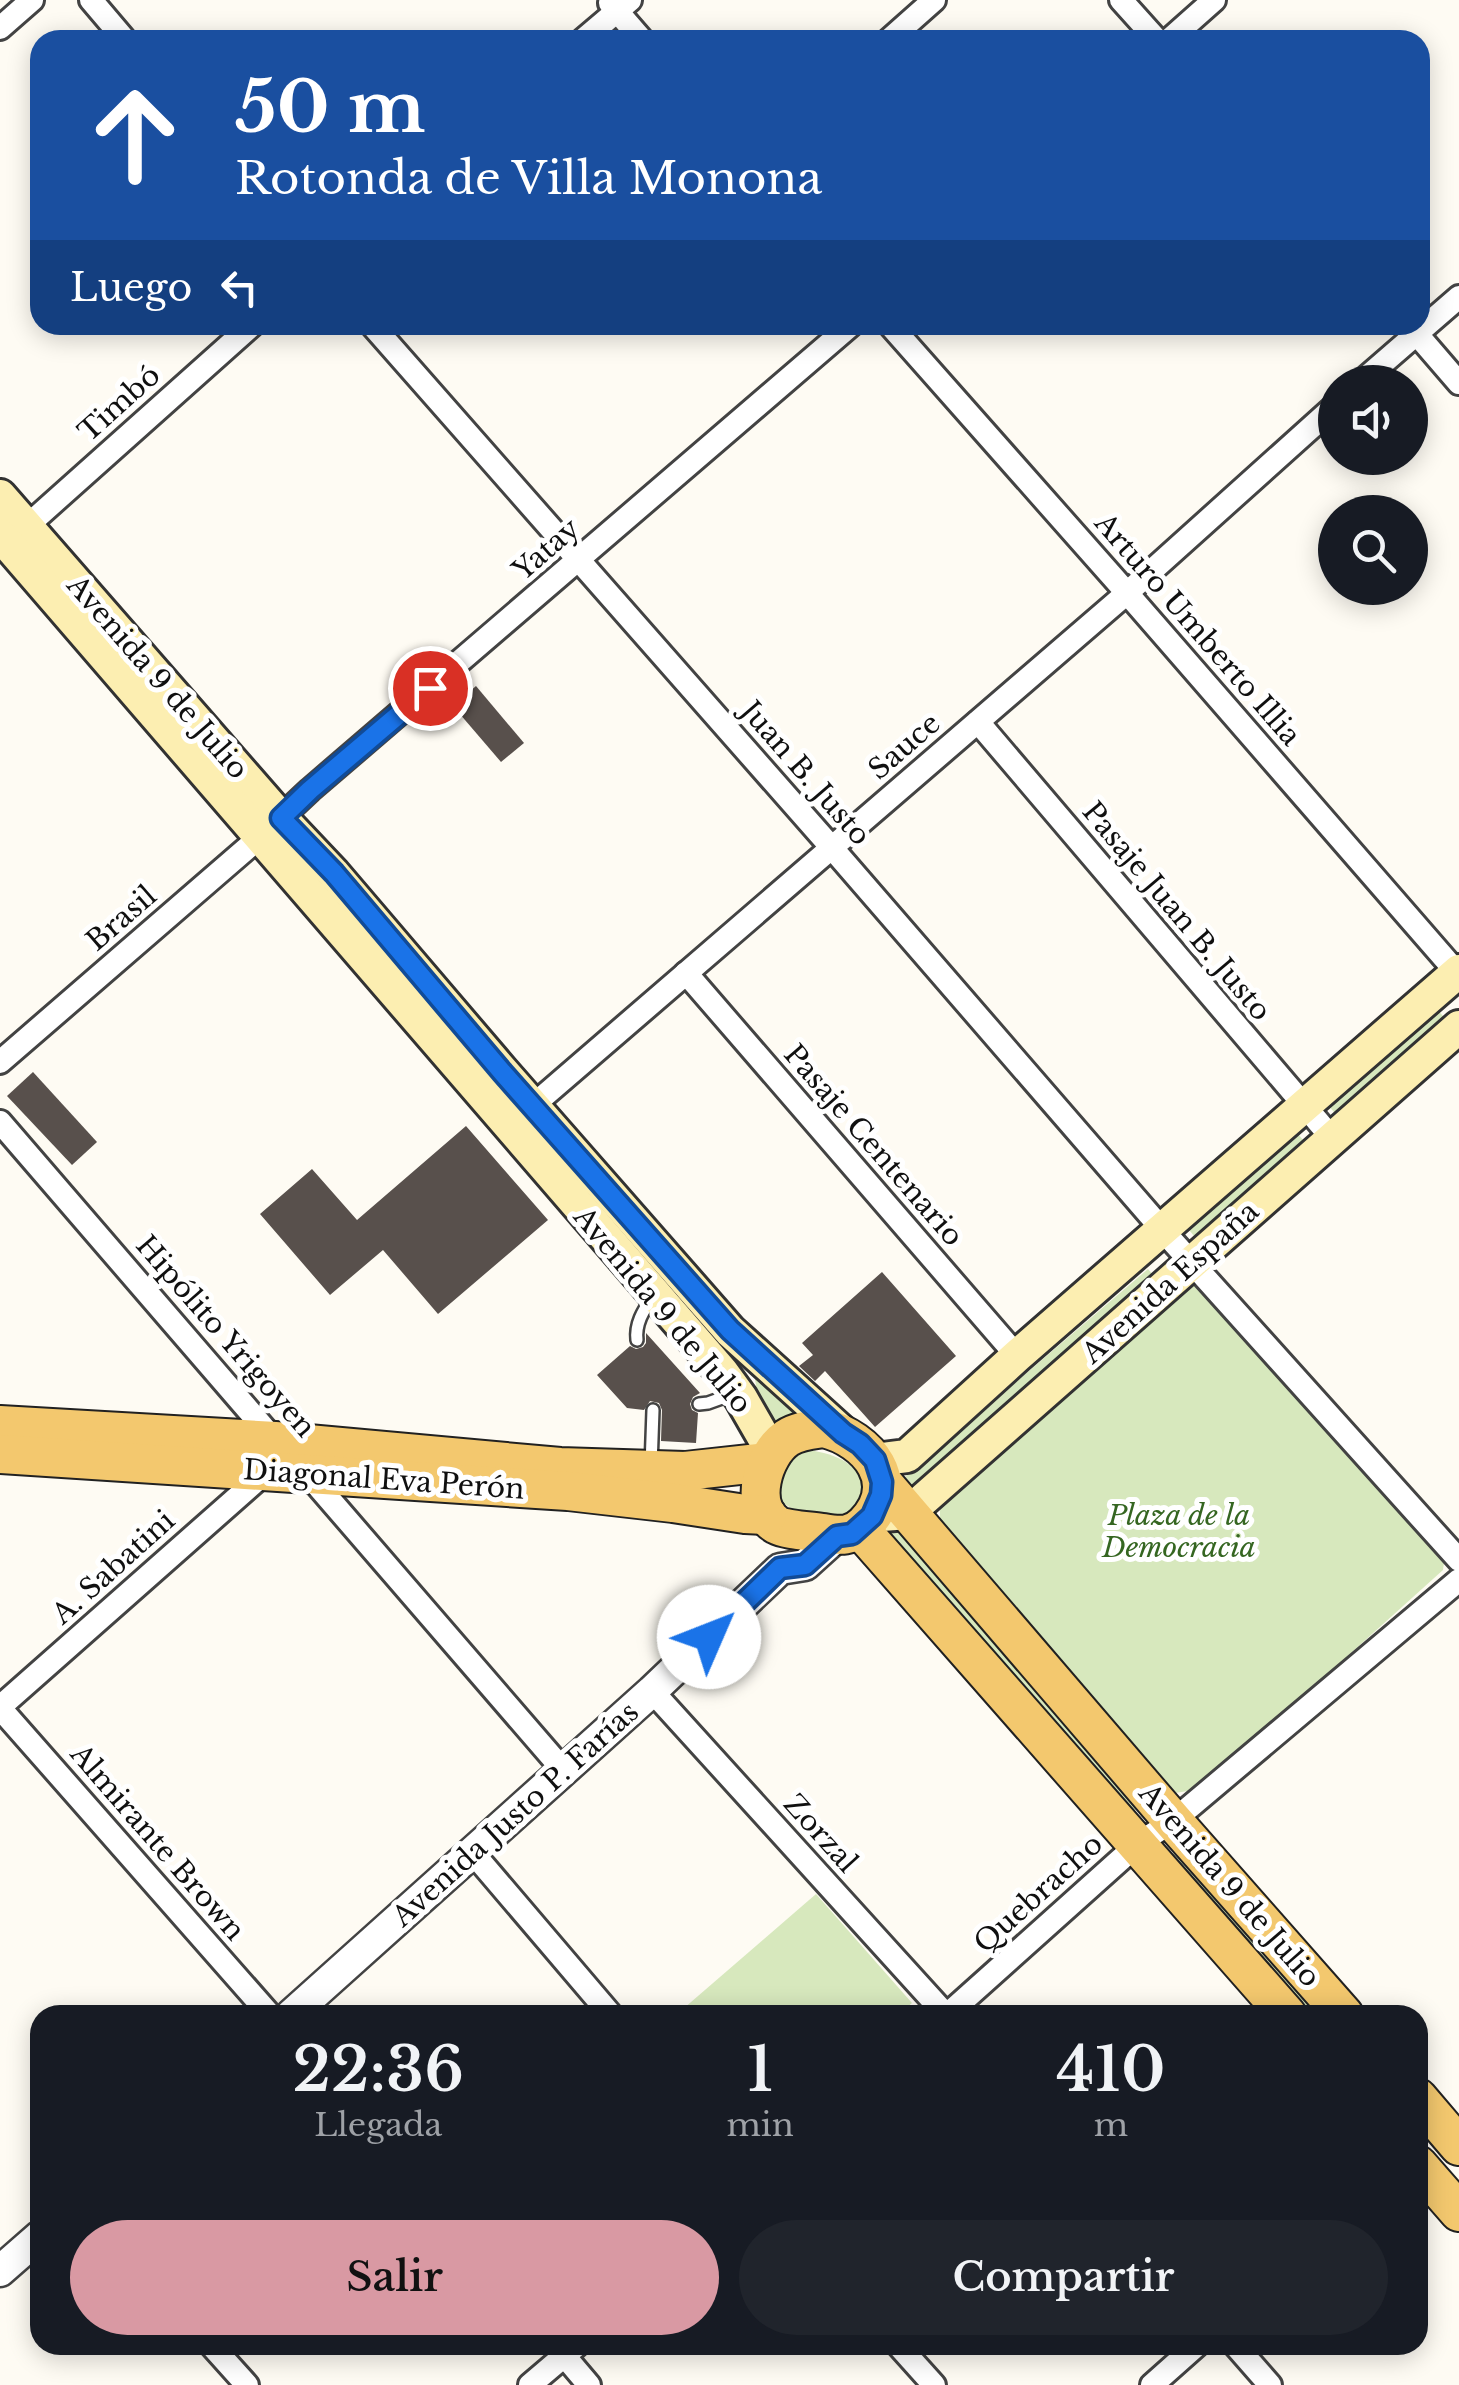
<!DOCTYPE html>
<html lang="es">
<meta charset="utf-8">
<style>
:root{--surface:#171b24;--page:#20242c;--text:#f1f3f6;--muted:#9ea1a6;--accent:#d999a3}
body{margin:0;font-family:"Libre Baskerville",serif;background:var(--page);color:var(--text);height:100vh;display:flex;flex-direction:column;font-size:38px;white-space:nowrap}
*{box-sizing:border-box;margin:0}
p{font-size:32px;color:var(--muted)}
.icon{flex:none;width:55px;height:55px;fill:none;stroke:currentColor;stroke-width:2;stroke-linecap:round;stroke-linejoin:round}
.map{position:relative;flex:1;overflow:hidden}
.drawer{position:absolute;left:30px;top:2005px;width:1398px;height:350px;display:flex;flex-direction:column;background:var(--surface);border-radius:30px;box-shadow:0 5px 25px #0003}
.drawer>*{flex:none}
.guide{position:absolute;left:30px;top:30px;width:1400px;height:305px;border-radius:30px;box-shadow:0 5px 25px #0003;background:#1a4fa0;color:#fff;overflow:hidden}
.tools{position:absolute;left:1318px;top:365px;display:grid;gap:20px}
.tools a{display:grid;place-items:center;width:110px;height:110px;border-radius:50%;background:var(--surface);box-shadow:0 5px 25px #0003;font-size:50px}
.pin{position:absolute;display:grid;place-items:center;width:85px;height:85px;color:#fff;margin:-42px;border:5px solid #fff;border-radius:50%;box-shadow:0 2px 10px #0007}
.me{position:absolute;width:110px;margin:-55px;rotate:46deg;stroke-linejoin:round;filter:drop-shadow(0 0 8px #0008)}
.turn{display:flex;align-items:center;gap:35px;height:210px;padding:0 40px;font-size:45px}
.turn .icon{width:130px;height:130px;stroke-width:2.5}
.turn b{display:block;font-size:70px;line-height:85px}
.then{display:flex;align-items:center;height:95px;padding:0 40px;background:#0003;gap:20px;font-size:38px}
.eta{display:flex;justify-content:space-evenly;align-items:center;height:170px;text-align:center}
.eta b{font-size:60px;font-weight:600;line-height:70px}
.button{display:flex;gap:20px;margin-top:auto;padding:20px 40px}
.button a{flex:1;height:115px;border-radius:60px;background:var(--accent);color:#111;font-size:40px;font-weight:600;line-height:115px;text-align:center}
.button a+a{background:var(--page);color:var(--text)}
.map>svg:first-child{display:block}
.green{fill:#d7e8bd}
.building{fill:#58504c}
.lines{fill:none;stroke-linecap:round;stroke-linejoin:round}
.service-casing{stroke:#434343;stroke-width:16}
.minor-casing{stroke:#434343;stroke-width:28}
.tertiary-casing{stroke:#434343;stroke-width:35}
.secondary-casing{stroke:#323232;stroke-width:38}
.primary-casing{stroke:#212121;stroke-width:42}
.service{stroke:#fff;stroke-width:11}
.minor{stroke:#fff;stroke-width:22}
.tertiary{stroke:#fff;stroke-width:30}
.secondary{stroke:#fceeb1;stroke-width:32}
.primary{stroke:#f3c86e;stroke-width:38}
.route-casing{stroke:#114b97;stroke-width:25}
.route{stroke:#1a73e8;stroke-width:18}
.labels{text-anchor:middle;stroke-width:10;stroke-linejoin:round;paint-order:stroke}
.street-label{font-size:28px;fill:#101010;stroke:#fff}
.park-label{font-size:28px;font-style:italic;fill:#356621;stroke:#fff}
</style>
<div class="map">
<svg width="1459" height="2385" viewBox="0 0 1459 2385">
<rect width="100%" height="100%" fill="#fefbf3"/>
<g class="green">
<path d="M1437 1009 1448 1022 1339 1118 1328 1105Z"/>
<path d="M1298 1134 1309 1147 1200 1243 1189 1230Z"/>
<path d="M1148 1269 1158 1281 915 1488 905 1477Z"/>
<path d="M1193 1279 1445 1555 1443 1570 1200 1789 1169 1794 940 1532V1496Z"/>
<path d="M756 1376 794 1413V1417L765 1427 762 1425 755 1379Z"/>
<path d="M799 1449C828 1452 849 1457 866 1483L860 1505 843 1516 793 1509 779 1501 773 1474Z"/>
<path d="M897 1525 1137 1808 1127 1817 885 1533Z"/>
<path d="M1177 1850 1320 2015H1302L1167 1859Z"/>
<path d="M816 1894 912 2003 898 2015H676Z"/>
</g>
<g class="building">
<path d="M476 686 524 743 501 762 453 706Z"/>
<path d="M33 1072 97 1142 72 1165 7 1096Z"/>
<path d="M466 1126 548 1220 438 1314 383 1250 330 1295 260 1214 312 1169 357 1220Z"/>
<path d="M882 1272 956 1356 875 1427 825 1371 815 1381 799 1366 813 1355 802 1343Z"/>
<path d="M646 1333 700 1393 693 1397 690 1404 692 1410 698 1413 696 1443 661 1441 662 1410 659 1403 650 1401 644 1410 627 1408 597 1375 630 1346 636 1349 643 1347 646 1343Z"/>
</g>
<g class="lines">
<defs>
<g id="service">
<path d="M637 1340C635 1324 643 1311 652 1298"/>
<path d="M699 1404 708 1403 733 1394"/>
<path d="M651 1466 653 1410"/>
</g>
<g id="minor">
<path d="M91 0 125 40"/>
<path d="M1121 0 1157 40"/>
<path d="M610 3 642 40"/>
<path d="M0 28 32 0"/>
<path d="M583 40 630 0"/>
<path d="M889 40 934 0"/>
<path d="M1169 40 1214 0"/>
<path d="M372 325 832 848 1174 1243 1459 1560"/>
<path d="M890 325 1127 593 1459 975"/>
<path d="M1409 325 1459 383"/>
<path d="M1361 382 1459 297"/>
<path d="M18 534 252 325"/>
<path d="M978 722 1332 1138"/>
<path d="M686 973 1017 1356"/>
<path d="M0 1062 261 836 310 790 851 325"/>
<path d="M523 1114 1127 593 1335 406"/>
<path d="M0 1122 275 1441"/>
<path d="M305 1471 564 1771"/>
<path d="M652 1691 946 2015"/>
<path d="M0 1707 266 1472"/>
<path d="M0 1708 270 2015"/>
<path d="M473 1853 611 2015"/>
<path d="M947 2015 1139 1843 1173 1821 1459 1580"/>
<path d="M211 2345 247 2385"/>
<path d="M898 2345 934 2385"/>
<path d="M1235 2345 1270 2385"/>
<path d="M556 2346 589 2385"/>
<path d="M530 2385 577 2345"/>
<path d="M1152 2385 1197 2345"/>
</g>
<g id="tertiary">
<path d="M291 2015 652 1691 780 1569 805 1565 837 1536"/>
<path d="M0 2271 40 2236"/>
</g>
<g id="secondary">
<path d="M0 496 281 818 333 873 502 1071 730 1331 843 1433"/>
<path d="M0 535 722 1372 741 1398 772 1452"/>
<path d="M875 1460 907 1456 1017 1356 1459 971"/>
<path d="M882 1515 908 1513 1459 1027"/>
</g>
<g id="primary">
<path d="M0 1425 275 1441 560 1467 685 1471 767 1462"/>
<path d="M824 1428C868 1439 905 1483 865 1524 852 1537 840 1536 823 1533 811 1531 786 1530 777 1525 747 1507 763 1454 787 1438 798 1431 811 1430 824 1428Z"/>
<path d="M0 1454 568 1491 673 1503 745 1514 767 1515"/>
<path d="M882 1482 1173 1821 1344 2015"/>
<path d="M860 1529 1287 2015"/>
<path d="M1418 2098 1459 2146"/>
<path d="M1418 2165 1459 2212"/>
</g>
</defs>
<use href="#service" class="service-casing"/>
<use href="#minor" class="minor-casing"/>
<use href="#tertiary" class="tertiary-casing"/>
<use href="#secondary" class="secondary-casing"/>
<use href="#primary" class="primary-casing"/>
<use href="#service" class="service"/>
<use href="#minor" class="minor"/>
<use href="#tertiary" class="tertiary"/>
<use href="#secondary" class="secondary"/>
<use href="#primary" class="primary"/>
</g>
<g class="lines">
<defs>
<path id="route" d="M430 688 310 790 281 818 334 873 502 1072 730 1330 843 1433 860 1444 875 1460 882 1482 881 1495 872 1516 852 1534 837 1536 805 1565 780 1568 709 1637"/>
</defs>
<use href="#route" class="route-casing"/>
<use href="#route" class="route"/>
</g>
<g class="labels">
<g class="street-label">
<text transform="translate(119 403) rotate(-42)" y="10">Timbó</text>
<text transform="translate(546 549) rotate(-41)" y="10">Yatay</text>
<text transform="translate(1198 629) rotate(49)" y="10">Arturo Umberto Illia</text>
<text transform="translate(158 677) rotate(49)" y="10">Avenida 9 de Julio</text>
<text transform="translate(904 746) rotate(-41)" y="10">Sauce</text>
<text transform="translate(806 773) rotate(49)" y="10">Juan B. Justo</text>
<text transform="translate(1177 911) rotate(50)" y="10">Pasaje Juan B. Justo</text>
<text transform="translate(121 918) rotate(-41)" y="10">Brasil</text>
<text transform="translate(874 1145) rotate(49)" y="10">Pasaje Centenario</text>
<text transform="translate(1170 1282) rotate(-42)" y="10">Avenida España</text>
<text transform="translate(663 1310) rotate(50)" y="10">Avenida 9 de Julio</text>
<text transform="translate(226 1336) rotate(49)" y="10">Hipólito Yrigoyen</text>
<text transform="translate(384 1479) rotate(4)" y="10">Diagonal Eva Perón</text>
<text transform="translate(113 1567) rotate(-42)" y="10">A. Sabatini</text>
<text transform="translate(515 1814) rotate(-42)" y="10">Avenida Justo P. Farías</text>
<text transform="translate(821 1833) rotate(48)" y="10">Zorzal</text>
<text transform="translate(158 1842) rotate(49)" y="10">Almirante Brown</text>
<text transform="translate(1230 1885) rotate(49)" y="10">Avenida 9 de Julio</text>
<text transform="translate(1038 1893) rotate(-42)" y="10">Quebracho</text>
</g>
<g class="park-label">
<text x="1179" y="1525">Plaza de la<tspan x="1179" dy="32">Democracia</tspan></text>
</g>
</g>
</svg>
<div class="tools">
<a><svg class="icon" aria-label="sound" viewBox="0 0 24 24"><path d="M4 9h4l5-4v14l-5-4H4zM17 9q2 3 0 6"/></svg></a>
<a><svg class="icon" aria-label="search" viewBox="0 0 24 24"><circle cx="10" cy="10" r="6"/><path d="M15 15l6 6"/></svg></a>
</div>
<div class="pin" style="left:430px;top:688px;background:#d93025"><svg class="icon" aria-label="arrive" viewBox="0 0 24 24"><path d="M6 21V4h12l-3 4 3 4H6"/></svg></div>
<svg class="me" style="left:709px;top:1637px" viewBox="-20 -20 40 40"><circle r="19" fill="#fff"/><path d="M0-13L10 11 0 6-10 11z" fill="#1a73e8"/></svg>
<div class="guide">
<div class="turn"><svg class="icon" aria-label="ahead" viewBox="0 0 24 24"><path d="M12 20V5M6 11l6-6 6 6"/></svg><div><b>50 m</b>Rotonda de Villa Monona</div></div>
<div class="then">Luego<svg class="icon" aria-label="left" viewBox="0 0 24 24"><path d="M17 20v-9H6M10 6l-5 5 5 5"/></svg></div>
</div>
<section class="drawer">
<div class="eta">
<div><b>22:36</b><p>Llegada</p></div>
<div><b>1</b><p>min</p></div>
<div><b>410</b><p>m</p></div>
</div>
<div class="button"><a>Salir</a><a>Compartir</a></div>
</section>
</div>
